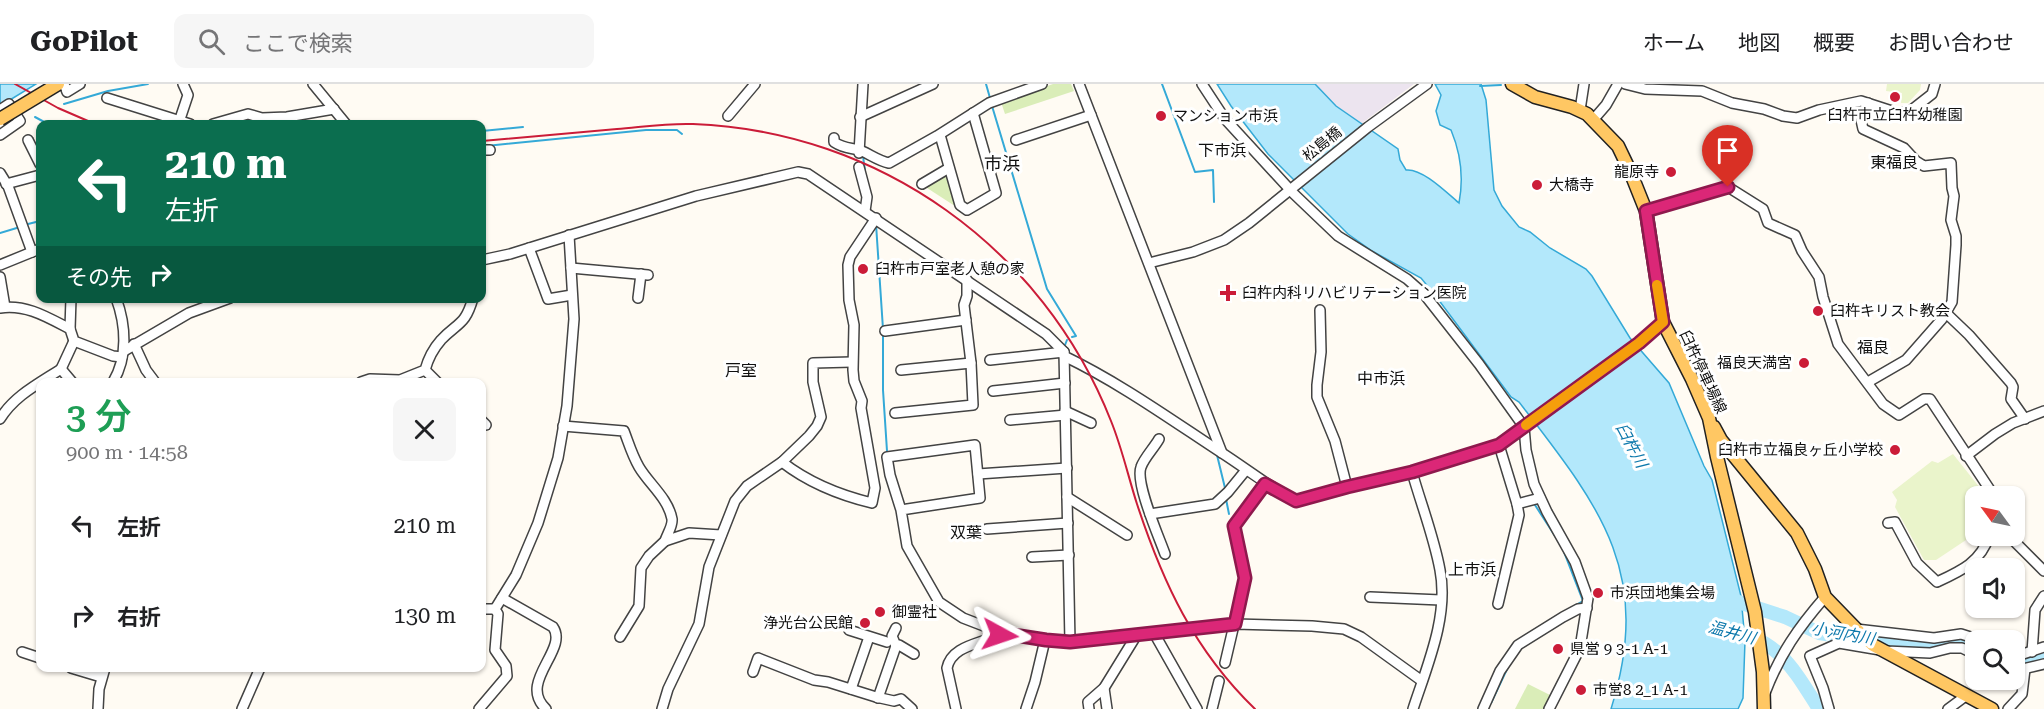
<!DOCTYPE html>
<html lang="ja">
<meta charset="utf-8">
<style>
:root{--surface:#fff;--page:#f6f6f6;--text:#202124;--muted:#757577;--line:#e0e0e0}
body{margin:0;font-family:"Roboto Serif","Noto Sans JP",serif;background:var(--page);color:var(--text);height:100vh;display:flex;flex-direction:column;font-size:22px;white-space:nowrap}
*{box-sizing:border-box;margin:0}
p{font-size:20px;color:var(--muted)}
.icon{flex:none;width:33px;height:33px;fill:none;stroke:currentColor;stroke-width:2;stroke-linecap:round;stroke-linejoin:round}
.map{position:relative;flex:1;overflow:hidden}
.panel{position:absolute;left:36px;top:294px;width:450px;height:294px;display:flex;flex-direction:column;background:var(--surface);border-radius:12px;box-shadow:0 2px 4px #0004}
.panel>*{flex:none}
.hud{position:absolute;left:36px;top:36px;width:450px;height:183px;border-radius:12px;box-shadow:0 2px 4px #0004;background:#0b6e4f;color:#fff;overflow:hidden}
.needle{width:39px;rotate:303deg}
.controls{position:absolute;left:1965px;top:402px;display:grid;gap:12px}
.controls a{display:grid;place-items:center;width:60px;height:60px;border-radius:12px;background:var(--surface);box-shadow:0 2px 4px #0004;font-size:30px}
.pin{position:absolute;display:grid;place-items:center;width:51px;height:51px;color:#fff;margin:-62px -26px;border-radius:50% 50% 50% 0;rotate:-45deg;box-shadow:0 0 6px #0007}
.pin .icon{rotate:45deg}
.me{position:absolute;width:66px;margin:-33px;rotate:95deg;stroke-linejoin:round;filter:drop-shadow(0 0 4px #0008)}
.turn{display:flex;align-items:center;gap:21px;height:126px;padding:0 30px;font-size:27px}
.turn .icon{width:78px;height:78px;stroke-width:2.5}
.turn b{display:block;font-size:42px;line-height:51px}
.then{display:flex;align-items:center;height:57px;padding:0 30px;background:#0003;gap:12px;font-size:22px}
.round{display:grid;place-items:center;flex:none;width:63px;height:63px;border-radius:12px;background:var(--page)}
.head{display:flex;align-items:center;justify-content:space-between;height:102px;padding:0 30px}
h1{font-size:36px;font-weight:600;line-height:45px;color:#1e9e55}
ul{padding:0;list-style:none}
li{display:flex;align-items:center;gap:18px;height:90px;padding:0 30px}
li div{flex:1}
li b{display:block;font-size:22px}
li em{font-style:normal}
header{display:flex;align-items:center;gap:36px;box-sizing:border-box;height:84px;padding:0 30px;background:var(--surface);border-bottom:2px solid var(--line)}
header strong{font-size:28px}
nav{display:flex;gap:33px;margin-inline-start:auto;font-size:21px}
.search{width:420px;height:54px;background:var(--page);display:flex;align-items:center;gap:15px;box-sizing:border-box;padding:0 21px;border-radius:12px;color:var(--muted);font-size:22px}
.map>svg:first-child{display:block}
.industrial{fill:#ece4ef}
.green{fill:#daedb8}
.pitch{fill:#eaf4cb}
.water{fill:#b3e8fb;stroke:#34a9d7;stroke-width:1.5}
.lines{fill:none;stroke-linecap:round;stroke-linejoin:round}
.stream{stroke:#34a9d7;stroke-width:2}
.river{stroke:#b3e8fb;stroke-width:14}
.minor-casing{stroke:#434343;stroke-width:12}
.major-casing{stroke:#212121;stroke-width:15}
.minor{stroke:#fff;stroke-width:9}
.major{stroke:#ffc763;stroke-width:12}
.rail{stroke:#cb1c38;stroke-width:2}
.major-bridge-casing{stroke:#212121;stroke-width:15;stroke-linecap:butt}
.major-bridge{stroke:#ffc763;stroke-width:12}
.route-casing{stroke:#8e194d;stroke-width:15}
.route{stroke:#db2777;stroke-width:10}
.slow{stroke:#f59e0b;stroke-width:10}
.poi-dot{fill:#cb1c38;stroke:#fff;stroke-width:2}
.labels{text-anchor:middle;stroke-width:6;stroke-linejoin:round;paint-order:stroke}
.poi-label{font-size:15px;fill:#101010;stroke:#fff;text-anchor:start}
.street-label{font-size:15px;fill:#101010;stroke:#fff}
.neighbourhood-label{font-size:16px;fill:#101010;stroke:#fff}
.water-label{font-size:16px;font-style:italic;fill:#0e79ac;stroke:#fff}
.quarter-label{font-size:18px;fill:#101010;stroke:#fff}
</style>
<header>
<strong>GoPilot</strong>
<div class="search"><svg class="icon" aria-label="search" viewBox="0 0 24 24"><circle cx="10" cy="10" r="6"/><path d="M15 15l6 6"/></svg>ここで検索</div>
<nav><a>ホーム</a><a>地図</a><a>概要</a><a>お問い合わせ</a></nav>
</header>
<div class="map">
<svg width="2044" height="625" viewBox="0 0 2044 625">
<rect width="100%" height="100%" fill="#fffbf3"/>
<path class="industrial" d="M1315 0H1414L1361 40 1336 22Z"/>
<g class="green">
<path d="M1053 0H1071L1074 7 1005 30 1001 18Z"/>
<path d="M945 89 949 91 958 124 924 102Z"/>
<path d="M1528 600 1552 612 1546 625H1515Z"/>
</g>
<g class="pitch">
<path d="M1887 0H1921L1920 6 1908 19H1901L1902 9 1886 7Z"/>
<path d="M1953 370 1984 409V412H1976L1975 450 1936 476H1924L1895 423 1897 416 1892 408 1932 377 1938 379Z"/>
</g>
<g class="water">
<path d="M0 0H36L0 22Z"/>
<path d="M1217 0H1315L1336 22 1398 65 1400 76 1406 86C1422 84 1446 108 1459 119 1464 93 1461 70 1451 46L1440 41 1436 27 1441 11 1435 0H1481L1486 16 1494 106 1502 122 1519 143 1530 148 1550 164 1586 185 1592 192 1630 254 1669 299 1704 382 1712 396 1741 512 1745 557 1743 614 1738 625H1611C1654 487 1599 422 1519 318L1511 313 1435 211 1421 194 1372 167 1348 150 1268 70 1231 22Z"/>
</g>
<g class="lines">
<g class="stream">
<path d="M986 0 990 14"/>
<path d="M1162 0 1195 88 1213 86 1214 118"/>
<path d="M1480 2 1501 1"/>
<path d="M64 20 108 7 148 0"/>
<path d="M992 22 1047 205 1076 252 1072 253"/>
<path d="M35 33 48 40"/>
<path d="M482 47 523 43"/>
<path d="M486 62 646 46H677L682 50"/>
<path d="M863 72 865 87"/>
<path d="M28 140 40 137"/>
<path d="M876 140 883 245"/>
<path d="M0 149 20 143"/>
<path d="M883 250V306L887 367"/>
<path d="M1065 261 1067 256"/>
<path d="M1217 371 1225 404"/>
<path d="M1226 415 1229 430"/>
<path d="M1535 421 1557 455"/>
<path d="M1564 468 1583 517 1574 522"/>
<path d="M1491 619 1508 583"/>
</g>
<g class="river">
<path d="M1726 514 1785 533 1819 549 1851 554 1910 558 1930 561 1954 555 1976 562"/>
<path d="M1727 545C1778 555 1793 584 1819 625"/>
<path d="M2014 576H2024L2044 571"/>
</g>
<defs>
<g id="minor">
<path d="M64 0 67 8 80 0"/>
<path d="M313 0 346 40"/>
<path d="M1079 0 1222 369"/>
<path d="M1202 0 1225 35 1294 110 1338 152 1407 195 1424 210 1479 280 1524 343 1526 366 1534 400 1547 428 1575 478 1588 514 1580 564 1549 625"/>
<path d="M1625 0 1645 5 1702 7 1732 19 1764 25 1783 32 1797 34 1819 26 1861 17 1895 28H1909L1932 10 1935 0"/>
<path d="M107 14 190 40"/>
<path d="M1868 19 1861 36 1863 45 1904 64 1916 77 1924 82 1951 79 1952 104 1954 112 1951 136 1956 152V161L1952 218 1942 235 1906 276 1868 298"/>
<path d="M0 26 9 20 20 37 0 51"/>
<path d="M1580 26 1584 0"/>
<path d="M728 32 755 0"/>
<path d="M860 33 933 0"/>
<path d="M1593 36 1606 21 1618 0"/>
<path d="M179 38 188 11 183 0"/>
<path d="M213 40 248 30 262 34 287 33 334 25"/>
<path d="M940 51 960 121 967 126 996 109 973 29"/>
<path d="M834 54V58C846 66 852 63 862 67 871 71 879 77 889 79L937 52 989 19 1042 0"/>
<path d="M28 56 40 80"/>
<path d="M1016 56 1091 31"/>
<path d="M482 66H490"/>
<path d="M859 69 863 0"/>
<path d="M859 83 867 113 865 127"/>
<path d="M0 89 8 102 32 168 40 165"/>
<path d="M6 100 40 91"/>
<path d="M922 100 949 84"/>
<path d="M1646 127 1728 103 1763 125 1768 139 1795 151 1802 167 1819 193 1823 213 1838 260 1883 320 1899 331 1924 315H1930L1994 412"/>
<path d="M529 164 548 215 572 211"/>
<path d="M482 176 510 170 696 112 798 88 808 90 1046 250 1064 268 1070 558"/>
<path d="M1149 179 1193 168 1224 156 1249 139 1368 43 1427 0"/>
<path d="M0 181 32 168"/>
<path d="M571 184 648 191"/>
<path d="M0 193 5 223"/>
<path d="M638 214 641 190"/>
<path d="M0 224C26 220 47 233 70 245L74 257 113 272 122 273"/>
<path d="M1320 226 1321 268 1317 301V313L1335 357 1347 403"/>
<path d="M1946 229 1969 251 2011 299 2013 303 2011 315 2025 335"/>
<path d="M70 245 71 214"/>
<path d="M885 247 966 236"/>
<path d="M134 260 146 286 155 298"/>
<path d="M124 267 189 229 230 214"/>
<path d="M1064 272C1120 299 1170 335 1222 369 1247 385 1269 403 1296 417L1347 403 1412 388 1499 361 1639 259 1663 238"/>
<path d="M990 276 1064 268"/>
<path d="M61 285 74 257"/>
<path d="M425 286 437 298"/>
<path d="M901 286 971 279"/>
<path d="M113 298C128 273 126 241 116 214"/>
<path d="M361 298 370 295 400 296 425 286C428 275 433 265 441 256 458 238 465 242 473 214"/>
<path d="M993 307 1065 299"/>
<path d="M1065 327 1091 339"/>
<path d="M895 329 973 321 971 279 964 221 967 212V196"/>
<path d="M0 335C14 312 38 300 61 285L72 298"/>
<path d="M1010 336 1066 331"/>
<path d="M482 337 486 341"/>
<path d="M563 342 624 347C629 360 632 371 639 383 649 400 668 414 672 435 673 442 667 450 665 457L689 449 721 451"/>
<path d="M1159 355C1154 364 1144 374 1141 383 1135 399 1159 453 1165 470"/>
<path d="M1966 372 1995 350 2013 339 2044 327"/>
<path d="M782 378C809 399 839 411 872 419L875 404 861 324 862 317 854 297 853 286 854 241 849 216 848 181 850 173 876 134"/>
<path d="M1412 388C1421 420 1434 453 1440 486 1449 532 1427 582 1413 625"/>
<path d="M978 390 1067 384"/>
<path d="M1067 413 1127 451"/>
<path d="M1517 420 1540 414"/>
<path d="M901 426 980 414 975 361 887 373 890 391 901 426 907 462 939 518 963 534 1002 549 1045 556 1070 558 1235 540 1312 542 1344 545 1361 553 1422 597"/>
<path d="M1150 430 1215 420 1228 408 1246 386"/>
<path d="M1888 439 1895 438 1917 479 1937 498C1961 487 1981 478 1989 452"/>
<path d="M987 445 1068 439"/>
<path d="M2009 452 2044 487"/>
<path d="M1032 473 1069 471"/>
<path d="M1370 513 1441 516"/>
<path d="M502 514 553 543C569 566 517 598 546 625"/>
<path d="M1498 520 1519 431 1517 420 1499 361"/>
<path d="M482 525H495"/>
<path d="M1856 545 1934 554 1961 550 1980 556"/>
<path d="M849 546 887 558"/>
<path d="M1154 549 1197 625"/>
<path d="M620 553 639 522 641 484 649 472 665 457"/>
<path d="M896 562 892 552 896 544"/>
<path d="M22 568 40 574"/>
<path d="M2032 568 2035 526 2044 512"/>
<path d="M2014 570H2023L2044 563"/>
<path d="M1225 579 1245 494 1234 442 1265 400"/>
<path d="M71 584 101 593"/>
<path d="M2014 587 2044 580"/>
<path d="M753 588 758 574 814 596 828 598 876 613 894 617 901 615 912 625"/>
<path d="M1104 604 1107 625"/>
<path d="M851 605 869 553"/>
<path d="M1765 609C1780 570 1798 544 1825 513"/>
<path d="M878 614 896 562 899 561 914 570"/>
<path d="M98 625 99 605 105 584"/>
<path d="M242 625 260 584"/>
<path d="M479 625 507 592 506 582 495 566 498 530 495 525 516 491 538 439 558 374 567 322 574 235 569 151"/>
<path d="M662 625 668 605 699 540 709 483 735 417 747 402 782 378 809 352 817 342 821 333 813 298V279L852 278"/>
<path d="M956 625 947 584C952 560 984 560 1002 549"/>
<path d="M1026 625 1035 598 1045 556"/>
<path d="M1089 625 1088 618 1104 604 1136 552"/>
<path d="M1212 625 1219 597"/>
<path d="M1483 625 1500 587 1518 561 1563 533 1578 525 1587 524"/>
<path d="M1829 625 1823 604 1810 572 1839 559 1886 567 1930 569 1950 564H1962L1976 571"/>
<path d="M1948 625 1967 611"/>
<path d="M2008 625 2022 610 2025 585"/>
</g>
<g id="major">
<path d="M1512 0 1535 13 1572 23 1587 30 1618 62 1630 87 1646 127 1663 238 1692 295 1709 334 1717 373 1755 528 1763 588 1764 625"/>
<path d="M1714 343 1721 356 1797 449 1815 485 1825 513 1856 545 1873 561 1992 625"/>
</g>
</defs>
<use href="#minor" class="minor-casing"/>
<use href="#major" class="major-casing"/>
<use href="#minor" class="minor"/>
<use href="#major" class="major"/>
<g class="rail">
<path d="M15 0 58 24 95 40"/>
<path d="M482 57C527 53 572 49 617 45 642 43 667 39 693 40 879 47 1043 164 1111 337 1122 364 1128 392 1137 420 1163 499 1194 566 1255 625"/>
</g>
<defs>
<path id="major-bridge" d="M0 35 58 0"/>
</defs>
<use href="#major-bridge" class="major-bridge-casing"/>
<use href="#major-bridge" class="major-bridge"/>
</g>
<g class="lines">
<defs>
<path id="route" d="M1000 551 1002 549 1046 556 1070 558 1235 540 1245 494 1234 442 1265 400 1296 417 1347 403 1412 388 1499 361 1639 259 1663 238 1646 127 1728 103"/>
</defs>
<use href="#route" class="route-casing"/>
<use href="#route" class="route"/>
<path class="slow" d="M1526 341 1639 259 1663 238 1657 201"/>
</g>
<g class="poi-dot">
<circle cx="1895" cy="13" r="6"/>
<circle cx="1161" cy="32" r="6"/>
<circle cx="1671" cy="88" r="6"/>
<circle cx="1537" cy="101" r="6"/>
<circle cx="863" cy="185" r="6"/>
<path d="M1225 200h6v6h6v6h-6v6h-6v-6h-6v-6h6z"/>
<circle cx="1818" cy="227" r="6"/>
<circle cx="1804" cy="279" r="6"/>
<circle cx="1895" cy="366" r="6"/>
<circle cx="1598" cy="509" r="6"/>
<circle cx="880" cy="528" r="6"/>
<circle cx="865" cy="539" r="6"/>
<circle cx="1558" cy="565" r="6"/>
<circle cx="1581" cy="606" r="6"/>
</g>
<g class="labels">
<g class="poi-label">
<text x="1895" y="36" text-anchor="middle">臼杵市立臼杵幼稚園</text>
<text x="1173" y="37">マンション市浜</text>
<text x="1659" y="93" text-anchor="end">龍原寺</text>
<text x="1549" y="106">大橋寺</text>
<text x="875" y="190">臼杵市戸室老人憩の家</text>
<text x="1242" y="214">臼杵内科リハビリテーション医院</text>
<text x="1830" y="232">臼杵キリスト教会</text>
<text x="1792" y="284" text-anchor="end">福良天満宮</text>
<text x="1883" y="371" text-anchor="end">臼杵市立福良ヶ丘小学校</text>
<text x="1610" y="514">市浜団地集会場</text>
<text x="892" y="533">御霊社</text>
<text x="853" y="544" text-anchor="end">浄光台公民館</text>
<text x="1570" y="570">県営 9 3-1 A-1</text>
<text x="1593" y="611">市営8 2_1 A-1</text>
</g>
<g class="street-label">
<text transform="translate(1322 60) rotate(-39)" y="5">松島橋</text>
<text transform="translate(1703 288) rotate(65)" y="5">臼杵停車場線</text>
</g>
<g class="neighbourhood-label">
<text x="1222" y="72">下市浜</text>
<text x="1894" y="84">東福良</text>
<text x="1873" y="269">福良</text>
<text x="741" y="292">戸室</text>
<text x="1381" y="300">中市浜</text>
<text x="966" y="454">双葉</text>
<text x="1472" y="491">上市浜</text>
</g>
<g class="water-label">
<text transform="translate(1632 361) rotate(62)" y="6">臼杵川</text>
<text transform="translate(1732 548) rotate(15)" y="6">温井川</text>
<text transform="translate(1843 549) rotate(10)" y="6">小河内川</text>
</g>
<g class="quarter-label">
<text x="1002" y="86">市浜</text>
</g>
</g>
</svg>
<div class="controls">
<a><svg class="needle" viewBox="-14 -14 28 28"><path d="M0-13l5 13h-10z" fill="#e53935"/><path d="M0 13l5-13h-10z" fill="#757577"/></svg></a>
<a><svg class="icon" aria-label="sound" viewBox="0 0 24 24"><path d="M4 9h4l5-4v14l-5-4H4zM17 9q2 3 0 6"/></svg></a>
<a><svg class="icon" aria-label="search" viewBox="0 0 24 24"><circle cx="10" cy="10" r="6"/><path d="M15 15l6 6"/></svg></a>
</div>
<div class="pin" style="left:1728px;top:103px;background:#d93025"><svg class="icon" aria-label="arrive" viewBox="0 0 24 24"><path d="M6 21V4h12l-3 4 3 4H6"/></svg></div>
<svg class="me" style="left:1000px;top:551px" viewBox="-20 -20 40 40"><path d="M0-17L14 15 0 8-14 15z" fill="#db2777" stroke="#fff" stroke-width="4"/></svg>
<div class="hud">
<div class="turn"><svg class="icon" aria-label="left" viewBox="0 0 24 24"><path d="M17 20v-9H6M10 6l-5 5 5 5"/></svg><div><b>210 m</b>左折</div></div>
<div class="then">その先<svg class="icon" aria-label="right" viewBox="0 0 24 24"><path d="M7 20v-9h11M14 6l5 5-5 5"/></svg></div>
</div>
<section class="panel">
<div class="head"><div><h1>3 分</h1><p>900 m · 14:58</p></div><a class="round"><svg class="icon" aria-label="close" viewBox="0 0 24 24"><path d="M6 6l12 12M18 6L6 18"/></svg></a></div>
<ul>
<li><svg class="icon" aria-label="left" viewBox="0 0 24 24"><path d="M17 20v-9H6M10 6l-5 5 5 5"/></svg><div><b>左折</b></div><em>210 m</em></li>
<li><svg class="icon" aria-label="right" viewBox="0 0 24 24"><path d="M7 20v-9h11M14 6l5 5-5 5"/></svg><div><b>右折</b></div><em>130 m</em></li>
</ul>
</section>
</div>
